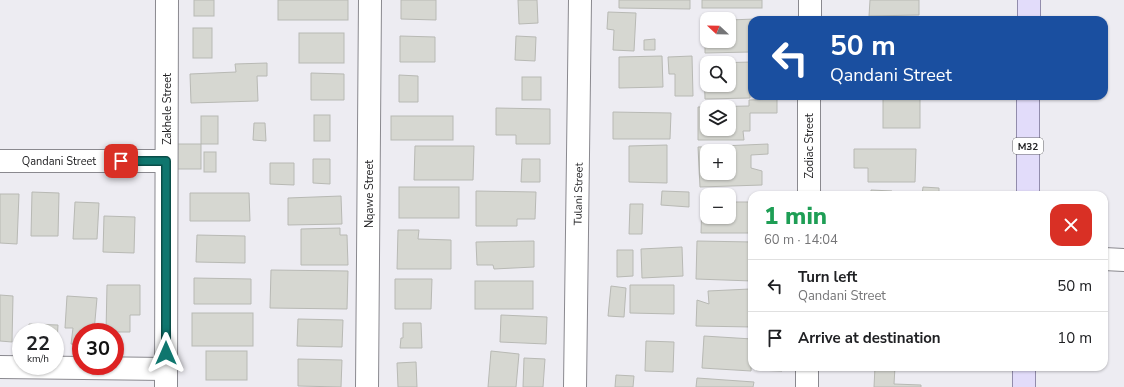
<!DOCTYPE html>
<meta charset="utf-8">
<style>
:root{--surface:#fff;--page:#f6f6f6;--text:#202124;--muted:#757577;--line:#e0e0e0}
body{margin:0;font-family:"Nunito Sans",sans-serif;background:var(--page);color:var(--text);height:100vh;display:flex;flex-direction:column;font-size:15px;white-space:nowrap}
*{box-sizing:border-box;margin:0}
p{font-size:13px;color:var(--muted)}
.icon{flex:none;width:22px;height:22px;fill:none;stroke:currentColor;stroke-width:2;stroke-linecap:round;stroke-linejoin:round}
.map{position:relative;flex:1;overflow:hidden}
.panel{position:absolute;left:748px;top:191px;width:360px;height:180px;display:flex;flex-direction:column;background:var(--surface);border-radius:12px;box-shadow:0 1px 3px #0004}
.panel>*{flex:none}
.banner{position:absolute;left:748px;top:16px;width:360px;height:84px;border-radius:12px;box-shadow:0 1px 3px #0004;background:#1a4fa0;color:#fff;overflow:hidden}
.needle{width:26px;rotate:292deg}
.buttons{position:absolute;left:700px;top:12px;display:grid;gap:8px}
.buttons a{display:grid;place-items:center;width:36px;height:36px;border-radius:8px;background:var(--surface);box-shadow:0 1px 3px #0004;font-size:20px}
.speed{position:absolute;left:12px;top:323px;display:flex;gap:8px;font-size:20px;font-weight:700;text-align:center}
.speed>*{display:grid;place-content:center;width:52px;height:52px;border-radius:50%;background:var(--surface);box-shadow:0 1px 3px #0004;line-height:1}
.speed small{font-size:10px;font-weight:400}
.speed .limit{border:6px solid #d22;background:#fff;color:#111}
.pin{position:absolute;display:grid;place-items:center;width:34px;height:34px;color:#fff;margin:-17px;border-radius:8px;box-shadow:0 2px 6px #0006}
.me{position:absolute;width:44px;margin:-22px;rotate:0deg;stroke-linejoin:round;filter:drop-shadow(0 0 3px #0008)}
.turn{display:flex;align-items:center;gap:14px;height:84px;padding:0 16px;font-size:18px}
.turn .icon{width:52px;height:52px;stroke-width:2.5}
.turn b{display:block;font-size:28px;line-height:34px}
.round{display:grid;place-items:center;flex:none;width:42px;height:42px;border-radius:12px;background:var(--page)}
.head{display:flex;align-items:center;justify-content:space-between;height:68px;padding:0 16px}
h1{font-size:24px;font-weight:800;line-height:30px;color:#1e9e55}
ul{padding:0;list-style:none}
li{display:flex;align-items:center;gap:12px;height:52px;padding:0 16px;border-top:1px solid var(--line)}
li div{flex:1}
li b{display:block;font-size:15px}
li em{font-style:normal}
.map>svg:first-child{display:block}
.building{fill:#d6d7d1;stroke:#b8b9b4;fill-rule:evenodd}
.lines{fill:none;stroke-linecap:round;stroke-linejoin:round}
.street-casing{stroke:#8a898f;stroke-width:24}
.primary-casing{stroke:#928cac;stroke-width:24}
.street{stroke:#fff;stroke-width:22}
.primary{stroke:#e2dcfa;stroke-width:22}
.route-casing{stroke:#0a4d48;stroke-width:10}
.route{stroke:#0f766e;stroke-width:7}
.labels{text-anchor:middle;stroke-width:3;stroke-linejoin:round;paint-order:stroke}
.shield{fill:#fff;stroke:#646466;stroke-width:1}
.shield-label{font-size:10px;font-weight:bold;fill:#222224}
.street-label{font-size:11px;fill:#222224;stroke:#fff}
</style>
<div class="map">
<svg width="1124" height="387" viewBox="0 0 1124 387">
<rect width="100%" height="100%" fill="#edecf2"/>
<g class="building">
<rect x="194" y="0" width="20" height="16"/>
<rect x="278" y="0" width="70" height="20"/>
<path d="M401 0H436V20L401 19Z"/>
<path d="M518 0H537L538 23 519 24Z"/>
<path d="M619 0H690V9L619 8Z"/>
<rect x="702" y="0" width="60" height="8"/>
<path d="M870 0H919V15L869 16Z"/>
<path d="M608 12 636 13 634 51 613 50 614 30 607 29Z"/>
<path d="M755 19 752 20V43H750V52L705 53V21L707 20V41H729V20Z"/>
<rect x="839" y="19" width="25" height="1"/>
<rect x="193" y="28" width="19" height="30"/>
<rect x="299" y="33" width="45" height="30"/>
<path d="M400 36 435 37V62H400Z"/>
<path d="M516 36 536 37 535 61 515 60Z"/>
<path d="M655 39V50H644V40Z"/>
<path d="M662 56 663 87 619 88V57Z"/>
<path d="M692 56 693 96H675V74H669L668 57Z"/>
<path d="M752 62V88L750 89V98L705 99 704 63H707V85H729V63H712Z"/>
<path d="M267 63V76H257L258 101 191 103 190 74 236 72 235 64Z"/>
<path d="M311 73 344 74V100H311Z"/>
<path d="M399 75 418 76V102H399Z"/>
<rect x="522" y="77" width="19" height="23"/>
<rect x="883" y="96" width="37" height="32"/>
<path d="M777 99V113H750V131H743L744 140H698V107L749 106V100ZM707 107H729V129H707Z"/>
<path d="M496 108 550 109V144H516V135H496Z"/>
<path d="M613 112 671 113 670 139H613Z"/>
<rect x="314" y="115" width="16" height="26"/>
<rect x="201" y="116" width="17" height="28"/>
<rect x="391" y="116" width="62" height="24"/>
<path d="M254 123H265L266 141 253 140Z"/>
<rect x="177" y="144" width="24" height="25"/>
<path d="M768 144V154L751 155V168L762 171V185L700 187 698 147ZM707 151H729V173H707Z"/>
<path d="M667 145V183L629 182V146Z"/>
<path d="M415 146H474L473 180H414Z"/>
<path d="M854 149H916L915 182H868V168H854Z"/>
<rect x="204" y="152" width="12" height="20"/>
<path d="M313 159H330V184L313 183Z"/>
<path d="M522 159H540V182H521Z"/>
<path d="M270 163H294V185L270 184Z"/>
<rect x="399" y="187" width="60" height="31"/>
<path d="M923 187 939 188V195H922Z"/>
<path d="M871 190 892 191V195H871Z"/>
<path d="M476 191 536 192 535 219H517V226H476Z"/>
<path d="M662 191 689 192V207L661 205Z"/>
<path d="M32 192 59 193 58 236H31Z"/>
<path d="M190 193H249L250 221H190Z"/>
<path d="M0 194H19L17 244 0 243Z"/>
<path d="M341 196 342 224 288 225V198Z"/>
<path d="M75 202 99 203 97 239H73Z"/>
<path d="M702 202H707V217H729V202H752V233H701Z"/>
<path d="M630 204H643L642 234H629Z"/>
<path d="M104 216 135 217 134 253 103 252Z"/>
<path d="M340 228V235H347L348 265H301V229Z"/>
<path d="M398 230H419L418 239 451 240V269H397Z"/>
<path d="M197 235 245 236V263L196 262Z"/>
<path d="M534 241V267L494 269 493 265H477L476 242Z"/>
<path d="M697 241 752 242V281L696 279Z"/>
<path d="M682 247 683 276 642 278 641 249Z"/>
<path d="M617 250H633V276L617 277Z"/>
<path d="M271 270 348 271 347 309 270 308Z"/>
<path d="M194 278 251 279V304H194Z"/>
<path d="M395 279H432L431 309H395Z"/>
<rect x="475" y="281" width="58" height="28"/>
<path d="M107 285H140V315H130V332H106Z"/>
<path d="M630 285H674V314L630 313Z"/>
<path d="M611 286 626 288 624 317 608 316Z"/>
<path d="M750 289 751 303H752V327L696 326 697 300 709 304 708 291Z"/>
<path d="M0 295 13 296 12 342 0 341Z"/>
<path d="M67 296 97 298 94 332H81V345L71 344 73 328H65Z"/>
<rect x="192" y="313" width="61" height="33"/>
<path d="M501 315 547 317 546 344 500 342Z"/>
<path d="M298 319 343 320 342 347 297 346Z"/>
<path d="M403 323H421L422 348H400L401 338H403Z"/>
<path d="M29 324 58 325 57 342H55V332H29Z"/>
<path d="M704 336 752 339 751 371 702 368Z"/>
<path d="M646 341 674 342 673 372 645 371Z"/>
<rect x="206" y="351" width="41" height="29"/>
<path d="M491 351 519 354 516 387H488Z"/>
<path d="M524 358 545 359 543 387H523Z"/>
<path d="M298 359 342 360 341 387 298 386Z"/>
<path d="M416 362 417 387H398L397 363Z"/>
<path d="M756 367H782V371L756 370Z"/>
<path d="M875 367H895L894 384 921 385V387H874Z"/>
<path d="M616 375 634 376 633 387H615Z"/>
<path d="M697 378 754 382 753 387H696Z"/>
</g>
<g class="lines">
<defs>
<g id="street">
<path d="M810 20V0"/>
<path d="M0 161H166"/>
<path d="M809 195V96"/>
<path d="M1104 259 1124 260"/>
<path d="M0 367 166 369"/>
<path d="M166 387 167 0"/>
<path d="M367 387 370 0"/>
<path d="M575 387 580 0"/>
<path d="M807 387V367"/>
</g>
<g id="primary">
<path d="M1029 20V0"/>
<path d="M1028 195V96"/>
<path d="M1024 387V367"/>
</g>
</defs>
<use href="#street" class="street-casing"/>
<use href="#primary" class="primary-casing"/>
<use href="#street" class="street"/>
<use href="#primary" class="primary"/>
</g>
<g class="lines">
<defs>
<path id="route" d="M121 161H166V353"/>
</defs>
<use href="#route" class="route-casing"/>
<use href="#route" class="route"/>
</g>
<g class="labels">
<rect class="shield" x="1013" y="138" width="30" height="16" rx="3"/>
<g class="shield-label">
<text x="1028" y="150">M32</text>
</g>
<g class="street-label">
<text transform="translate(167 109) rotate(-90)" y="4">Zakhele Street</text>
<text transform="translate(809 146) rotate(-90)" y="4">Zodiac Street</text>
<text x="59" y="165">Qandani Street</text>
<text transform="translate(369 194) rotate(-90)" y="4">Nqawe Street</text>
<text transform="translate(578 194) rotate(-89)" y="4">Tulani Street</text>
</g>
</g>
</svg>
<div class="buttons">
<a><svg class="needle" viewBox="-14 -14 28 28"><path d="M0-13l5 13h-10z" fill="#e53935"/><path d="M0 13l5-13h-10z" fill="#757577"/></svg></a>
<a><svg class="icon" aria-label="search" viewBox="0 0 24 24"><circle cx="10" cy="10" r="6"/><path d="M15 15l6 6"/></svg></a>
<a><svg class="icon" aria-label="layers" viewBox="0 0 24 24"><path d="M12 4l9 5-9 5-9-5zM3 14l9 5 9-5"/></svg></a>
<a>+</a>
<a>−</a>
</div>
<div class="speed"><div>22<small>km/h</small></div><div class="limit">30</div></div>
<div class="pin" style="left:121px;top:161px;background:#d93025"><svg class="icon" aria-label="arrive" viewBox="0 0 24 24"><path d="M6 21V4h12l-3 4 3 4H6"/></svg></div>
<svg class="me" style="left:166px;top:353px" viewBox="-20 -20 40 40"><path d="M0-17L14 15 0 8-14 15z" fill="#0f766e" stroke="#fff" stroke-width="4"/></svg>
<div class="banner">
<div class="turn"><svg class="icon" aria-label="left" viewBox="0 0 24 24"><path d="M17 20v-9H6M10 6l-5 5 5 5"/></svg><div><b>50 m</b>Qandani Street</div></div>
</div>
<section class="panel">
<div class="head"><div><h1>1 min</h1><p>60 m · 14:04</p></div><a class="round" style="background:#d93025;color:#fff"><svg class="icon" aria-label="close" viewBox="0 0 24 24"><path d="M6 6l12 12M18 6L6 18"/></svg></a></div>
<ul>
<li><svg class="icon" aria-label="left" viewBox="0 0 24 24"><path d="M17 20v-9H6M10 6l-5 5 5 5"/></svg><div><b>Turn left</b><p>Qandani Street</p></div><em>50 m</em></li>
<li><svg class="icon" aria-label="arrive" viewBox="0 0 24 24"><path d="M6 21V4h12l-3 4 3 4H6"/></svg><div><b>Arrive at destination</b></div><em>10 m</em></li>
</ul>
</section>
</div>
